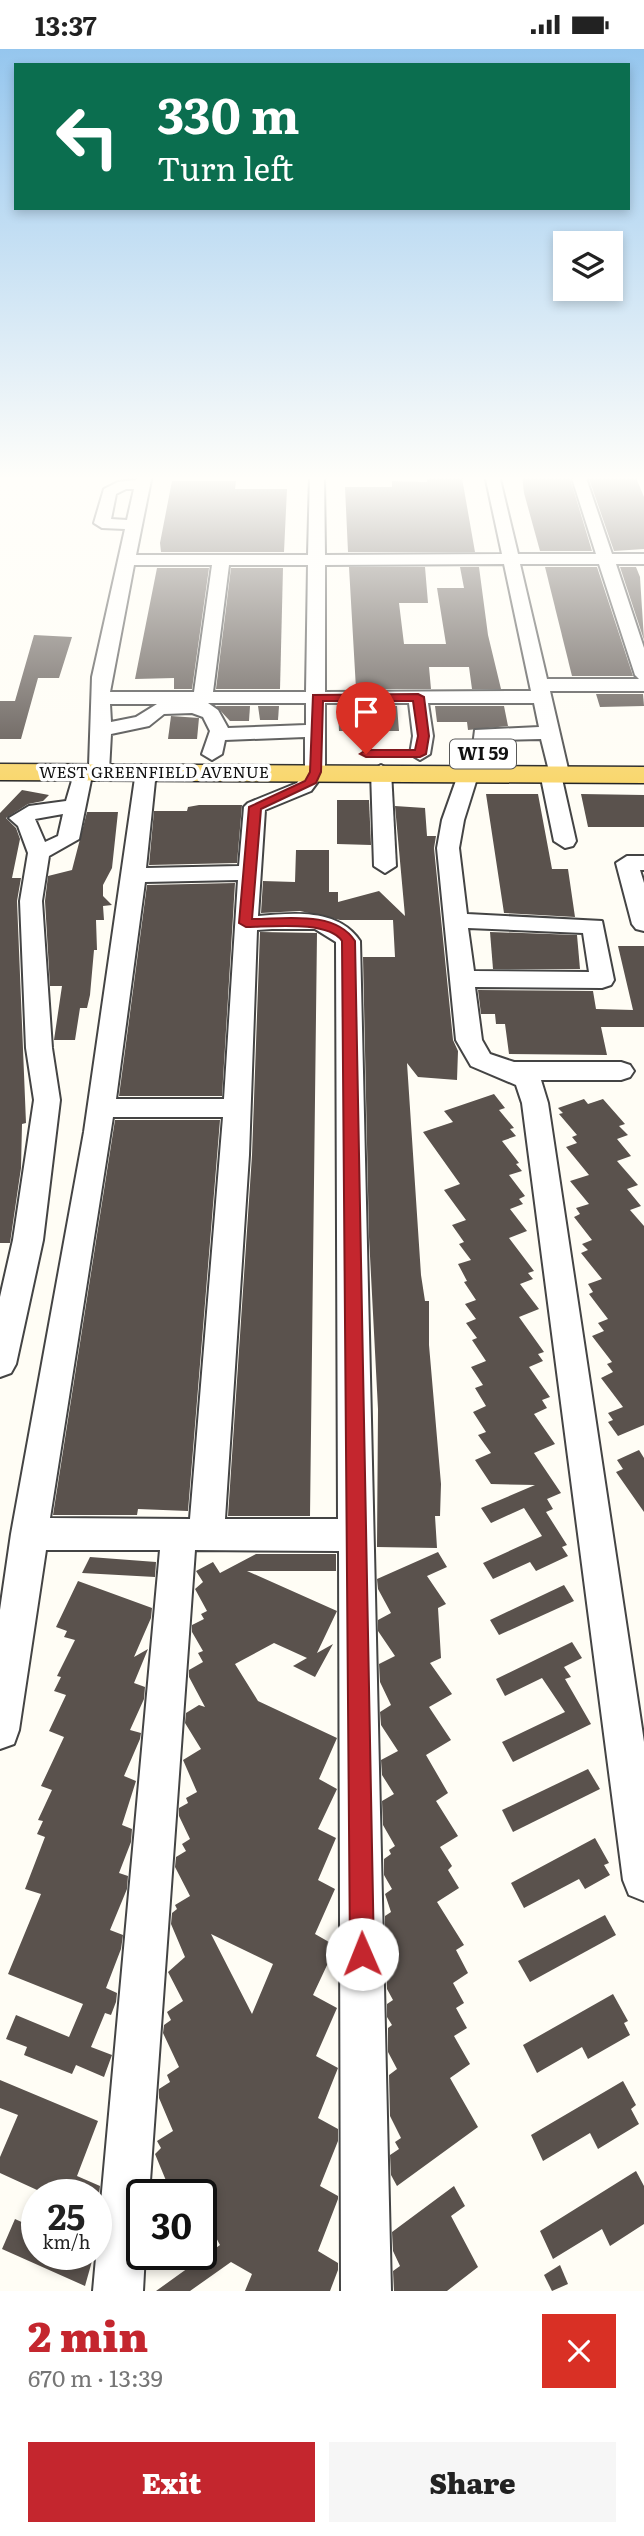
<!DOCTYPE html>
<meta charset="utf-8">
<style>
:root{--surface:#fff;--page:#f6f6f6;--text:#222;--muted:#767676;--accent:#c4262e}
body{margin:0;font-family:Literata,serif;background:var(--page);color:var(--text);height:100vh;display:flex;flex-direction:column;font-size:26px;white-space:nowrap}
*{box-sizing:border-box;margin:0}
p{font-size:23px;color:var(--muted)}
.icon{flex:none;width:38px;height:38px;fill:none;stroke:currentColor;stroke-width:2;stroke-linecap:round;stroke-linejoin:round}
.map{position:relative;height:2242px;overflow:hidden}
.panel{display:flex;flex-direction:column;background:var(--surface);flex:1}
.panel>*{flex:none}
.hud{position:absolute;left:14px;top:14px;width:616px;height:147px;border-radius:0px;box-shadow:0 4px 10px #0003;background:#0b6e4f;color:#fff;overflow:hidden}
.fabs{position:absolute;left:553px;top:182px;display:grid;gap:14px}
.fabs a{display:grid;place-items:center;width:70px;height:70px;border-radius:0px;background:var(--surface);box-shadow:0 4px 10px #0003;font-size:35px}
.speed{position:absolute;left:21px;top:2130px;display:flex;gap:14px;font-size:35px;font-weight:700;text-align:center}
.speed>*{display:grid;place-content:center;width:91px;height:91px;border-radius:50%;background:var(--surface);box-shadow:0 4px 10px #0003;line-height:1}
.speed small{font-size:18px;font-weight:400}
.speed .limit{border:4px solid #111;border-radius:10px;background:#fff;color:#111}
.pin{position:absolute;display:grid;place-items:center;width:60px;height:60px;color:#fff;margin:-72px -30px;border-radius:50% 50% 50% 0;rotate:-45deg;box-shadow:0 0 7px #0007}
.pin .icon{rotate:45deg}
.me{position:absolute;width:77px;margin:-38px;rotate:359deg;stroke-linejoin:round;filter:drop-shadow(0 0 5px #0008)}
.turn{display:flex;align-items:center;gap:24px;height:147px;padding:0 28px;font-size:32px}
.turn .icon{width:91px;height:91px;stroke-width:2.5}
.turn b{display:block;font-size:49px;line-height:60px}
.round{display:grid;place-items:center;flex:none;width:74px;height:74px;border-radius:0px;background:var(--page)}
.headline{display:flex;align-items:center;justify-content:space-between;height:119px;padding:0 28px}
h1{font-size:42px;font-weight:800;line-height:52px;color:var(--accent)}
.cta{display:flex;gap:14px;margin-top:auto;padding:14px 28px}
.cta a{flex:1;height:80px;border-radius:0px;background:var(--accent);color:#fff;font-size:28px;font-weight:800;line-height:80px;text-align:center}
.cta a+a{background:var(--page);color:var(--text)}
.status{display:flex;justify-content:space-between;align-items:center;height:49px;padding:0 35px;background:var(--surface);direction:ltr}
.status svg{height:19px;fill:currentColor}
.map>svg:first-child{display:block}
.building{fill:#5a524d;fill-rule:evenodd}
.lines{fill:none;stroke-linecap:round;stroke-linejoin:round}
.minor-casing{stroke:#444;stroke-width:4}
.major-casing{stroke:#222;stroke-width:3}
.minor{fill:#fff;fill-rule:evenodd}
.major{fill:#f9d66b;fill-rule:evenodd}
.route{fill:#c4262e;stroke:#7f191e;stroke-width:2}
.labels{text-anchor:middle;stroke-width:7;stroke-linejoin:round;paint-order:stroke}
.far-street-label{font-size:16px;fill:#111;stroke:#fff}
.shield{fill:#fff;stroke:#585858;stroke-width:2}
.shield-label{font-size:18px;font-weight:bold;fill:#111}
</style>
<div class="status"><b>13:37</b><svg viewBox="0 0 49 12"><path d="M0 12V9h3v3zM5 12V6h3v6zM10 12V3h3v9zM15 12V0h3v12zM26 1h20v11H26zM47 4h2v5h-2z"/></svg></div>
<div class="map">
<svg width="644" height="2242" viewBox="0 0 644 2242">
<rect width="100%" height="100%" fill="#fffdf5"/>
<g class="building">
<path d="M522 426H569L592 502H540L524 444Z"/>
<path d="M635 426 644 448V500L614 502 588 427Z"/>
<path d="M427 429H462L475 503H348L345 438H392V432L427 433Z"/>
<path d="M172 432H236L235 440H287L284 503H161L160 494Z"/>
<path d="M349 518H425L428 554H399L404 595H446L437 539H464L460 518H479L488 586 501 640H472L469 618H429L431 640H356Z"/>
<path d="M545 518H597L633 627H572Z"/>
<path d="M620 518H636L640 528 644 591Z"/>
<path d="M157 519H209L192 640H174V629L135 630Z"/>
<path d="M231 519H283L280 640H216Z"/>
<path d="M34 586 72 588 59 629H38L21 690H0V652H15Z"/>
<path d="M596 645H643L644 657 600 658Z"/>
<path d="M216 657H250L249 672H230Z"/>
<path d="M258 657H279L278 671H260Z"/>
<path d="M357 657H397L399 682H339L338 663H357Z"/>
<path d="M435 657H504L508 677 468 681 467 673H437Z"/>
<path d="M171 667 199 669 197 690H168Z"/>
<path d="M22 741 49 746 43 752 28 755 6 769 16 779 20 790 12 829H21L17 852 26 1074 22 1075 21 1119 10 1194H0V764Z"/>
<path d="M486 745H538L552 820H568L575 868 504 864Z"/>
<path d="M581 745 644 746V778H588Z"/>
<path d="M337 751H369L371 796 337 795Z"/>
<path d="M199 756H242L237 814 149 816 154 762H187L188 758Z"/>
<path d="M395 757 425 759 427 787H436L434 799 453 991 458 1002 457 1031 418 1028 407 1014 421 1226 425 1252H429V1296L441 1435 440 1467H435L437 1499 377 1498 378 1360 369 1188 363 908H395L393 871H340L300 862 261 864 263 832 295 833 296 801H329V843H338V853L379 842 405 867Z"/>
<path d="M87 763H118L112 819 103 836V847L112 856 103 857 104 871H96L97 901H94L90 946 87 959H80L75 991H54L62 937H50L45 852 48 827 72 821Z"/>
<path d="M235 834 222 1047H119L147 836Z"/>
<path d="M260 883 317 884 310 1467H228L252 1106Z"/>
<path d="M490 883 577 886 580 920H493Z"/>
<path d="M618 897H644V978H601L607 1006 509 1005 505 975H496L495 965H481L478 941 593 942 596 960 633 961Z"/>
<path d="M494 1045 505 1059 499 1061 514 1079 510 1080 516 1087 502 1092 519 1114 516 1115 522 1122 509 1126 525 1147 519 1150 523 1155 510 1160 527 1182 509 1189 534 1222 528 1224 533 1230 520 1235 539 1260 519 1268 544 1303 538 1305 543 1312 529 1318 550 1348 542 1351 547 1359 534 1365 555 1395 534 1404 561 1444 547 1450 553 1460 546 1463 567 1496 562 1498 568 1507 536 1522 530 1513 493 1530 483 1514 542 1487 524 1459 491 1474 481 1459 535 1436 491 1435 475 1411 491 1404 478 1386 486 1383 473 1363 486 1357 475 1339 483 1336 471 1318 486 1312 472 1291 477 1289 466 1274 476 1270 465 1255 476 1251 464 1233 467 1232 458 1215 471 1211 459 1195 464 1193 452 1176 466 1171 444 1141 460 1135 423 1083 453 1073 444 1062Z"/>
<path d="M584 1050 588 1055 603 1050 625 1075 619 1077 628 1086 617 1090 631 1107 617 1112 638 1136 627 1140 641 1157 630 1161 644 1177V1376L618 1387 608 1373 613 1371 608 1364 623 1358 601 1329 613 1323 607 1315 612 1313 592 1287 604 1282 598 1274 608 1270 589 1245 593 1243 588 1235 602 1230 581 1204 588 1201 582 1195 592 1191 574 1168 580 1165 576 1159 589 1155 570 1132 589 1126 566 1098 577 1094 572 1088 577 1086 559 1065 563 1064 558 1059Z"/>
<path d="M115 1071H220L188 1462 138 1460 137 1466H53Z"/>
<path d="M639 1401 644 1409V1463L616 1423 623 1420 617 1411Z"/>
<path d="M438 1503 447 1518 427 1527 446 1555 438 1559 441 1609 430 1614 452 1645 429 1658 451 1691 426 1706 448 1744 436 1752 458 1787 440 1798 452 1817 448 1821 459 1839 437 1853 464 1896 456 1901 468 1924 453 1934 464 1954 456 1959 467 1979 454 1987 470 2015 450 2029 478 2078 397 2137 391 2126 390 2106 399 2100 395 2093 401 2089 390 2067 389 2026 397 2020 388 2003V1979L392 1976 387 1968V1955L393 1951 387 1940 386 1911 396 1904 385 1884V1867L391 1863 385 1845 392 1840 384 1826V1810L391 1805 389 1801 395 1797 383 1776 382 1752 394 1745 382 1726 381 1711 398 1702 381 1676 380 1663 391 1656 380 1633 379 1615 395 1607 378 1582V1571L391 1564 378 1540 377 1530Z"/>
<path d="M256 1505H336V1522H247L337 1562 317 1604 333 1595 315 1628 293 1617 307 1609 274 1594 235 1615 258 1652 337 1689 319 1730 337 1740 318 1780 336 1789 318 1831 335 1840 315 1885 336 1897 313 1946 337 1959 316 2007 338 2019 318 2069 338 2080V2092L320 2137 338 2147V2150L318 2202 338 2214V2221L330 2242H245L252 2225 231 2213 190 2242H156L220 2196 201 2161V2146H172L155 2105 161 2099 157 2092 173 2082 159 2049V2040L170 2033 167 2026 179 2018 163 1984 164 1976 171 1971 167 1963 183 1952 168 1923 185 1908 171 1875 172 1864 177 1860 175 1856 190 1847 175 1818 176 1808 186 1802 182 1795 190 1790 179 1767V1759L188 1754 186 1749 197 1743 183 1711 201 1700 185 1674 186 1664 199 1656 205 1658 189 1628V1621L203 1613 198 1604 203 1602 192 1583V1576L204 1570 201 1565 207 1562 195 1540 203 1533 196 1522 213 1513 220 1524ZM211 1885 273 1915 252 1965Z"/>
<path d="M90 1508 156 1513 155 1528 82 1524Z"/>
<path d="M78 1532 152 1559 151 1569 134 1608 148 1600 134 1634 145 1638 144 1650 130 1681 141 1684 140 1690 124 1727 136 1732 122 1776 132 1780 131 1793 119 1824 128 1827 127 1840 110 1881 123 1886 121 1900 106 1939 117 1944 116 1953 111 1966 105 1964 91 1998 112 2006 104 2028 76 2016 72 2025 24 2006 27 1998 6 1990 16 1966 69 1988 83 1955 8 1925 41 1845 25 1840 45 1788 37 1785 43 1772 38 1771 52 1741 41 1737 64 1688 49 1682 66 1646 54 1642 61 1628 57 1627 75 1591 64 1588 67 1582 56 1578Z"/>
<path d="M564 1536 574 1552 499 1586 490 1571Z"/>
<path d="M572 1593 582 1609 564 1618 571 1628 565 1630 591 1675 513 1713 502 1693 565 1663 542 1629 505 1647 496 1630Z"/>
<path d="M588 1720 600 1740 513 1783 502 1761Z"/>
<path d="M595 1789 609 1814 604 1816 610 1826 585 1840 579 1830 524 1859 511 1834Z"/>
<path d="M605 1866 616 1886 530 1933 518 1912Z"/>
<path d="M613 1945 628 1972 624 1974 630 1986 588 2010 582 1998 537 2024 523 1996Z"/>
<path d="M0 2031 98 2072 77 2127 100 2137 99 2146H48L0 2124V2108L18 2066 0 2059Z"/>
<path d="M623 2032 636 2056 631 2060 639 2075 598 2100 590 2084 543 2112 531 2086Z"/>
<path d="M636 2122 644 2137V2175L610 2197 602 2180 553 2210 540 2182Z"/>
<path d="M454 2137 465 2157 451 2167 478 2218 447 2242H394L393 2222 400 2217 393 2202 392 2183Z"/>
<path d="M15 2170 37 2180V2205H94L85 2237 2 2200Z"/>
<path d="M560 2216 568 2235 552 2242 544 2226Z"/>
</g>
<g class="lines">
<defs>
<g id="minor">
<path d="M138 426H152L136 506H308L310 426H324L325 506 502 505 485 426H499L518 505H596L571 426H585L612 505H644V515H616L644 599V642H550L569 724 562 730 576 792 573 797 565 799 554 792 540 724 548 718 541 690 492 691 489 709H475L472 705 475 681 539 678 534 654H428L433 687 430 705 420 711 410 705 413 687 409 654H325V723L311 742 265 761 258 867C293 864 338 859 360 892L391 2242H341L339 1502 195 1501 149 2146H142V2205H145L143 2242H93L160 1501H46L19 1681 14 1695 0 1700V1561L11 1485 84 1083 136 722 146 716 156 722 146 819 239 817 244 758 248 754 297 734 305 723V688L225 691 222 705 212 711 202 705 210 682 203 668 192 664 164 665 149 677 111 685 109 722 106 726H92L79 790 49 807 42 852 52 999 60 1051 43 1191 16 1315 11 1324 0 1328V1248L13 1191 34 1051 26 999 20 852 28 804 18 777 9 769 29 757 66 752 76 718 89 717 92 628 125 480 102 479 94 474 104 440 118 433 136 431ZM126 440H134L127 471 111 470 116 445ZM504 515 531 642 325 643V516ZM520 515H599L635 626 639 630H547ZM134 516H212L194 643H110ZM229 516H308L306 643H213ZM208 654H306V676L228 679 218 661ZM110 655H157L136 668 111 673ZM63 765 58 787 45 793 35 770ZM238 831 224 1050H116L145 833ZM272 880H315L336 893 338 1470H225L249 1106 257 881ZM113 1068H223L190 1470 50 1469Z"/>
<path d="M381 716 391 722 396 817 385 824 374 817 371 722Z"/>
<path d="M469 717 479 723 464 771 459 799 467 865 602 872 614 931 611 936 602 939 475 938 482 991 490 1005 514 1013H621L630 1016 634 1022 630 1028 621 1031H541L548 1054 644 1693V1852L629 1846 623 1831 522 1054 516 1036 471 1017 456 991 437 799 442 771 459 723ZM468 879 583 884 589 923 474 922Z"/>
<path d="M627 807H644V821H640L644 834V882L636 880 632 875 616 814Z"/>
</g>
<path id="major" d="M0 715 644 718V734L0 731Z"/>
</defs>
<use href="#minor" class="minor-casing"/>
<use href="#major" class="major-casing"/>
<use href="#minor" class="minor"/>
<use href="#major" class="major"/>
</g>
<linearGradient id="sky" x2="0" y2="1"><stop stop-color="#95c6ee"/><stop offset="0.58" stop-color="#fffefa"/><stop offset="1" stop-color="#fffefa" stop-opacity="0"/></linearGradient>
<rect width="644" height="740" fill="url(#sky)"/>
<path class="route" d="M418 645 424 648 429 687 426 705 420 708H366L360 705 366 701H415L418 687 413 652H323L321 723 316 734 261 760 252 870C285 870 335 861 355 892L374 1905 370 1914 362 1917 353 1914 350 1905 342 892C328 871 269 878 246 878L239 874 249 758 305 732 310 723 313 646Z"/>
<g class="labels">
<g class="far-street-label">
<text x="154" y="729">WEST GREENFIELD AVENUE</text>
</g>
<rect class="shield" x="450" y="690.5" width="66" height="29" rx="5"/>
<g class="shield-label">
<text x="483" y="711">WI 59</text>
</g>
</g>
</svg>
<div class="fabs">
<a><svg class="icon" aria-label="layers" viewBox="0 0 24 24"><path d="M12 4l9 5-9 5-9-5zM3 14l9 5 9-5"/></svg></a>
</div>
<div class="speed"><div>25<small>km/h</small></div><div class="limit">30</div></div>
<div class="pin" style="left:366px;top:705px;background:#d93025"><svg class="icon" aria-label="arrive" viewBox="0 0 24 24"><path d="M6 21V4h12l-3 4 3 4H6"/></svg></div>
<svg class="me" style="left:362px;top:1905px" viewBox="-20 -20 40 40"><circle r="19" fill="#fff"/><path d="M0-13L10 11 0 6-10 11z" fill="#c4262e"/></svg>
<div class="hud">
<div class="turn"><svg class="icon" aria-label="left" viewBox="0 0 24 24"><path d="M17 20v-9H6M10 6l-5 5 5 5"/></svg><div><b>330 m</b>Turn left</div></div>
</div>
</div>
<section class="panel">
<div class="headline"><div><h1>2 min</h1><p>670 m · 13:39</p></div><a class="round" style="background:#d93025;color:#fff"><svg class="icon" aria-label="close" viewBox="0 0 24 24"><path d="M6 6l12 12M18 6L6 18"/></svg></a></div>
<div class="cta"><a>Exit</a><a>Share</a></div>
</section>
